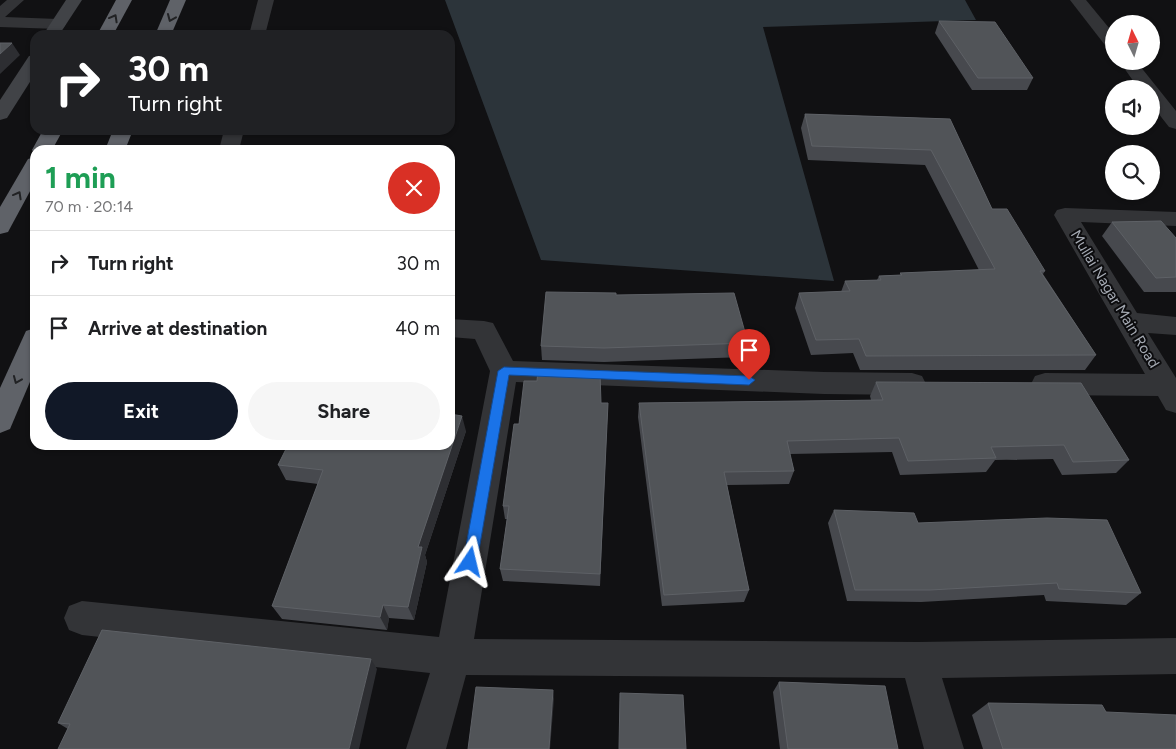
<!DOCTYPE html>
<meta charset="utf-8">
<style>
:root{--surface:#fff;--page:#f6f6f6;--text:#202124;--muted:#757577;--line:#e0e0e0;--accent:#111827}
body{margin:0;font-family:Figtree,sans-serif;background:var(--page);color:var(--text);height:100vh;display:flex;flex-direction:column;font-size:19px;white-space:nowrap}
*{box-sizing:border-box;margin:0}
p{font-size:16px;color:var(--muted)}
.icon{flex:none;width:28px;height:28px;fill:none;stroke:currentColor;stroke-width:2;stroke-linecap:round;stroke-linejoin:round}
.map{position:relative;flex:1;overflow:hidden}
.panel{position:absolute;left:30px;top:145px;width:425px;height:305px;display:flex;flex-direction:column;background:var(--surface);border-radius:15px;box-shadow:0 1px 4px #0004}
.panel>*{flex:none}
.hud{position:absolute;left:30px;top:30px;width:425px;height:105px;border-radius:15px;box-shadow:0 1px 4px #0004;background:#202124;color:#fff;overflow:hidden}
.needle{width:32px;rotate:355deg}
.fabs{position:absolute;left:1105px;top:15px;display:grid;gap:10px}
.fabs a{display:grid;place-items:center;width:55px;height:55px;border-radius:50%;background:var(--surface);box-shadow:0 1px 4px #0004;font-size:25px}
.pin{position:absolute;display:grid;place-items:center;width:42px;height:42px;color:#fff;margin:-51px -21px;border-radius:50% 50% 50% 0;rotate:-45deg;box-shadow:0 0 5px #0007}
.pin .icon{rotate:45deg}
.me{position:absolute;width:55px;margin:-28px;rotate:10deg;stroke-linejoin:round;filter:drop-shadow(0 0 4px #0008)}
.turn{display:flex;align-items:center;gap:18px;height:105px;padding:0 15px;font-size:22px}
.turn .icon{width:65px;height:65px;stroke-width:2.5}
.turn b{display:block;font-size:35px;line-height:42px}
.round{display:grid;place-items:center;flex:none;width:52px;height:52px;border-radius:26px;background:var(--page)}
.headline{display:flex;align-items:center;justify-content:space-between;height:85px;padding:0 15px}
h1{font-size:30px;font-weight:700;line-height:38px;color:#1e9e55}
.button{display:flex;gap:10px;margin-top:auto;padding:10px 15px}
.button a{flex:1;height:58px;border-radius:30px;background:var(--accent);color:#fff;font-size:20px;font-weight:700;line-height:58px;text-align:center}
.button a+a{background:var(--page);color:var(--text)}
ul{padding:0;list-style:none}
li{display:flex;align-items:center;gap:15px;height:65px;padding:0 15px;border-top:1px solid var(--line)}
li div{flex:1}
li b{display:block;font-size:19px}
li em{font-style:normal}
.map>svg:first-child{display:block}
.water{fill:#2c343a}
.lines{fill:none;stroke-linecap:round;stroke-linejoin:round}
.street{fill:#333437;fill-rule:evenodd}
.secondary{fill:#414347;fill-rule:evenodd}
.highway{fill:#5f6268;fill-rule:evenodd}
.wall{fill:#47494e}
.shaded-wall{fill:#2d2e32}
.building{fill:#515458;stroke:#5e6166}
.oneway{stroke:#212224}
.route{fill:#1a73e8;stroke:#114b97}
.labels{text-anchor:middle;stroke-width:4;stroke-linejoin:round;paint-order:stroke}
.street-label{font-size:15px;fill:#a4a9b2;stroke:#0c0c0e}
</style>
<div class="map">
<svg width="1176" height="749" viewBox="0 0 1176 749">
<rect width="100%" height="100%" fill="#111113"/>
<path class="water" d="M445 0H965L976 20 763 27 834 281 541 260Z"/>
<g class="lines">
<g class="street">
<path d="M7 0H24L5 17 58 19 64 21 66 24 64 27 58 29 0 27V6Z"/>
<path d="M258 0H274L265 35H249Z"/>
<path d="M1070 0H1086L1114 34V50L1108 49Z"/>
<path d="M1119 61H1136L1176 111V129L1169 127 1151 104V89H1139Z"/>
<path d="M224 130H244L239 150H219Z"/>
<path d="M1065 208 1176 212V226L1081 222 1137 313 1176 317V335L1148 333 1176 378V413L1166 410 1158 396 1045 395 1035 392 1031 384 1035 376 1045 373 1145 374 1054 215 1057 210Z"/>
<path d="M450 319 484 321 493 323 513 361 824 372 912 373 922 376 926 384 922 392 912 395 824 394 516 382 474 639 918 642 1176 638V674L942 678 964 749H924L905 678 466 675 446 749H406L430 673 82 635 69 630 64 618 69 606 82 601 439 637 490 371 475 339 450 337Z"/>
</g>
<g class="secondary">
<path d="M66 0H82L59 35H43Z"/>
<path d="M35 55V74L7 118 0 120V100L29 56Z"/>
</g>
<g class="highway">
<path d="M116 0H132L113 35H97Z"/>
<path d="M170 0H186L171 35H155Z"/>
<path d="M43 130H63L52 150H35V154L32 150Z"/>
<path d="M113 130H133L125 150H105Z"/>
<path d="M35 157V182L8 232 0 234V207L28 159Z"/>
<path d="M35 328V370L10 429 0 433V388L26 331Z"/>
</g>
</g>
<g class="wall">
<path d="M939 21 1033 78 1027 90H972L935 33Z"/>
<path d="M805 114 950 119 992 209 1045 271 1043 274 1096 355 1085 370H860L853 353 811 355 795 308 799 293 841 292 845 281 877 280 879 276 900 275V273L979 270 925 165 808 160 801 128Z"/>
<path d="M1112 222 1176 238V292H1144L1102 236Z"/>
<path d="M616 295 748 343 744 357 604 362 542 360 541 346Z"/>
<path d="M876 382 1129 460 1116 473 1062 475 1053 459 995 460 986 472 900 475 892 452 790 454 794 471 789 484 727 485 749 590 744 602 662 606 638 417 639 403 871 400 870 396Z"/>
<path d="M601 403H608L600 586 503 581 500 569 507 519H505L503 506 519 424Z"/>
<path d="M466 431 425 555 427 562 414 620 389 618 387 630 282 619 272 606 318 484 286 480 278 465Z"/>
<path d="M834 510 918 523 1141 593 1126 605 1046 601 1044 595 921 602 847 601 828 523Z"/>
<path d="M377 669 68 729 58 723Z"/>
<path d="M779 682 898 749H780L773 692Z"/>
<path d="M988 703 1106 712 1176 749H983L972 715Z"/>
</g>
<g class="shaded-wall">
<path d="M12 43 20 55 0 74V54Z"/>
<path d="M462 416 466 431 425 555 427 562 414 620 408 607 418 547Z"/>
<path d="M383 605 389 618 387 630 380 617Z"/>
<path d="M371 659 377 669 359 749H349Z"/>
<path d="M553 690 554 699 550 749H549Z"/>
</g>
<g class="building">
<path d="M939 21 995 22 1033 78H978Z"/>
<path d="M0 43H12L0 54Z"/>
<path d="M805 114 950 119 992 209H1007L1045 271H1040L1096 355 866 356 859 339 816 340 799 293 850 291 845 281 881 280 879 276 902 275 900 273 995 269 931 150 812 146Z"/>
<path d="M1161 221 1176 238V277L1156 278 1112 222Z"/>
<path d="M546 292 616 293V295L734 293 748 343 604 348 541 346Z"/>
<path d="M538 371 600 373 601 403H608L600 574 500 569 509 506H503L514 424H519L524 381H537Z"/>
<path d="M876 382 1081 383 1129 460 1073 462 1064 445 991 447 996 458 908 461 899 438 787 441 794 471 724 472 749 590 664 595 639 403 883 400Z"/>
<path d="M450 414 462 416 418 547H422L408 607 383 605 380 617 272 606 323 470 278 465 288 445H450Z"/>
<path d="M834 510 914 513 918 523 1047 518 1107 520 1141 593 1059 589 1057 583 930 590H855Z"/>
<path d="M102 630 371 659 349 749H58L70 724 58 723Z"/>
<path d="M779 682 885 686 898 749H788Z"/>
<path d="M476 687 553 690 549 749H468Z"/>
<path d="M620 693 683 695 686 749H619Z"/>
<path d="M988 703 1102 705 1106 712 1176 715V749H1003Z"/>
</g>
<defs><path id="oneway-chevron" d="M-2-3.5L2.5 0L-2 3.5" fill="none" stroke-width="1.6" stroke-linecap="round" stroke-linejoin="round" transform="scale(1.25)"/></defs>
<g class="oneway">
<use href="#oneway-chevron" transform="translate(114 18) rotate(-61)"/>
<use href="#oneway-chevron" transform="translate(171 18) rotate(113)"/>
<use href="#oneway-chevron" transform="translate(18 195) rotate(-61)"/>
<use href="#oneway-chevron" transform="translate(17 380) rotate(113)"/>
</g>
<path class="route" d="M504 367 749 376 755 380 749 385 509 375 477 562 475 566 470 568 465 566 463 562 498 371Z"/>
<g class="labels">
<g class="street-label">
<text transform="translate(1115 299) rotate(59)" y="5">Mullai Nagar Main Road</text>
</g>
</g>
</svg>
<div class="fabs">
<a><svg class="needle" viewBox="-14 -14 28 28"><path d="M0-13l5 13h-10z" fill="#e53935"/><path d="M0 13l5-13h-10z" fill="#757577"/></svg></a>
<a><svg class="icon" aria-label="sound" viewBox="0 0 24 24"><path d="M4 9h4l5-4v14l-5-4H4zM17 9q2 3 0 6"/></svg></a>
<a><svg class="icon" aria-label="search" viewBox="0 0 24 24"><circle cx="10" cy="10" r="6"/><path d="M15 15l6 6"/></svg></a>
</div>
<div class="pin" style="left:749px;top:380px;background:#d93025"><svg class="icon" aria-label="arrive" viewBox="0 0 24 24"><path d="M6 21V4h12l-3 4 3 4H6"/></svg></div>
<svg class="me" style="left:470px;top:562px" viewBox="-20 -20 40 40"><path d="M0-17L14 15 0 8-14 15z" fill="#1a73e8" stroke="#fff" stroke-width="4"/></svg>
<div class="hud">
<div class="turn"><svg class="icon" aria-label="right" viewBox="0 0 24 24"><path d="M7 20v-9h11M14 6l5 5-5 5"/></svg><div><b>30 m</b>Turn right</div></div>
</div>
<section class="panel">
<div class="headline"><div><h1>1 min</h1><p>70 m · 20:14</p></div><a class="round" style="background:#d93025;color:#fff"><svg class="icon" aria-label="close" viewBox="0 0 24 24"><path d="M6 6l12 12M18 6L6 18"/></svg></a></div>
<ul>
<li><svg class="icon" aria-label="right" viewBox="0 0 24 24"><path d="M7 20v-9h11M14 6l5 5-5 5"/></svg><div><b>Turn right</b></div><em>30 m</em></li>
<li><svg class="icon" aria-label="arrive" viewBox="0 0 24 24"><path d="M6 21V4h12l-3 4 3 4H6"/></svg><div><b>Arrive at destination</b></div><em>40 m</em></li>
</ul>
<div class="button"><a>Exit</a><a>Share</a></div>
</section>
</div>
